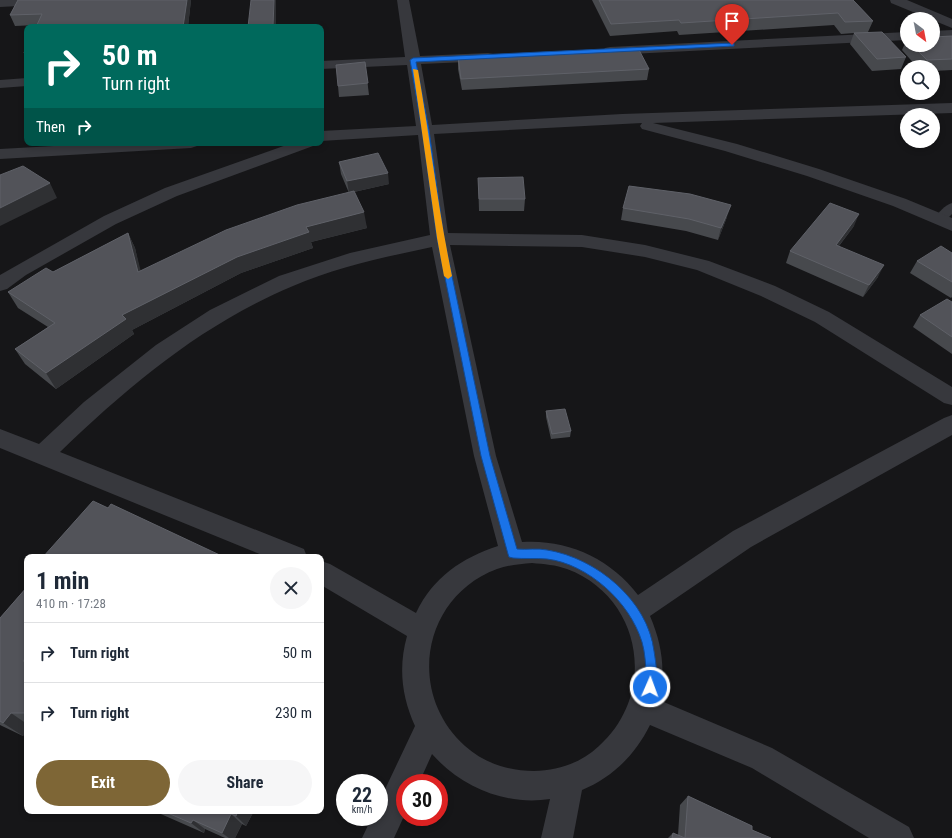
<!DOCTYPE html>
<meta charset="utf-8">
<style>
:root{--surface:#fff;--page:#f6f6f7;--text:#1f2937;--muted:#747a83;--line:#e0e1e3;--accent:#7e6636}
body{margin:0;font-family:"Roboto Condensed",sans-serif;background:var(--page);color:var(--text);height:100vh;display:flex;flex-direction:column;font-size:15px;white-space:nowrap}
*{box-sizing:border-box;margin:0}
p{font-size:13px;color:var(--muted)}
.icon{flex:none;width:22px;height:22px;fill:none;stroke:currentColor;stroke-width:2;stroke-linecap:round;stroke-linejoin:round}
.map{position:relative;flex:1;overflow:hidden}
.sheet{position:absolute;left:24px;top:554px;width:300px;height:260px;display:flex;flex-direction:column;background:var(--surface);border-radius:8px;box-shadow:0 2px 6px #0003}
.sheet>*{flex:none}
.guide{position:absolute;left:24px;top:24px;width:300px;height:122px;border-radius:8px;box-shadow:0 2px 6px #0003;background:#00695c;color:#fff;overflow:hidden}
.needle{width:26px;rotate:148deg}
.controls{position:absolute;left:900px;top:12px;display:grid;gap:8px}
.controls a{display:grid;place-items:center;width:40px;height:40px;border-radius:50%;background:var(--surface);box-shadow:0 2px 6px #0003;font-size:20px}
.speed{position:absolute;left:336px;top:774px;display:flex;gap:8px;font-size:20px;font-weight:700;text-align:center}
.speed>*{display:grid;place-content:center;width:52px;height:52px;border-radius:50%;background:var(--surface);box-shadow:0 2px 6px #0003;line-height:1}
.speed small{font-size:10px;font-weight:400}
.speed .limit{border:6px solid #d22;background:#fff;color:#111}
.pin{position:absolute;display:grid;place-items:center;width:34px;height:34px;color:#fff;margin:-41px -17px;border-radius:50% 50% 50% 0;rotate:-45deg;box-shadow:0 0 4px #0007}
.pin .icon{rotate:45deg}
.me{position:absolute;width:44px;margin:-22px;rotate:2deg;stroke-linejoin:round;filter:drop-shadow(0 0 3px #0008)}
.turn{display:flex;align-items:center;gap:14px;height:84px;padding:0 12px;font-size:18px}
.turn .icon{width:52px;height:52px;stroke-width:2.5}
.turn b{display:block;font-size:28px;line-height:34px}
.then{display:flex;align-items:center;height:38px;padding:0 12px;background:#0003;gap:8px;font-size:15px}
.round{display:grid;place-items:center;flex:none;width:42px;height:42px;border-radius:21px;background:var(--page)}
.overview{display:flex;align-items:center;justify-content:space-between;height:68px;padding:0 12px}
h1{font-size:24px;font-weight:700;line-height:30px}
.button{display:flex;gap:8px;margin-top:auto;padding:8px 12px}
.button a{flex:1;height:46px;border-radius:24px;background:var(--accent);color:#fff;font-size:16px;font-weight:700;line-height:46px;text-align:center}
.button a+a{background:var(--page);color:var(--text)}
ul{padding:0;list-style:none}
li{display:flex;align-items:center;gap:12px;height:60px;padding:0 12px;border-top:1px solid var(--line)}
li div{flex:1}
li b{display:block;font-size:15px}
li em{font-style:normal}
.map>svg:first-child{display:block}
.lines{fill:none;stroke-linecap:round;stroke-linejoin:round}
.lane{fill:#37383d;fill-rule:evenodd}
.street{fill:#37383d;fill-rule:evenodd}
.wall{fill:#47494d}
.shaded-wall{fill:#2f3033}
.building{fill:#525359;stroke:#5f6168}
.route{fill:#1a73e8;stroke:#114b97}
.slow{fill:#f59e0b}
</style>
<div class="map">
<svg width="952" height="838" viewBox="0 0 952 838">
<rect width="100%" height="100%" fill="#161618"/>
<g class="lines">
<path class="lane" d="M952 203V214L944 222H936L934 219C938 213 945 205 952 203Z"/>
<g class="street">
<path d="M0 0H62L61 3 56 4 0 7Z"/>
<path d="M397 0H409L420 56 488 53 493 54 495 57 493 60 488 61 421 64 432 125 622 114 952 103V113L653 123 737 144 819 169 906 199 952 218V231L893 206 807 176 725 151 642 129 640 126 642 123 434 134 448 233 582 235 645 245 709 261 775 286 829 312 952 387V405L944 403 815 322 761 296 697 270 645 257 582 247 450 245 496 456 522 542C567 539 610 558 638 595L733 531 944 418 952 415V435L751 547 650 616C662 644 666 671 659 700L772 748 909 827 914 838H869L752 768 650 725C635 755 613 777 582 790L573 838H541L550 799C506 806 461 787 432 754L419 783H405V814L394 838H362L372 817H379V802L415 726C402 697 398 668 407 636L321 585V561L330 564 416 613C433 577 462 558 498 546L474 456 432 247C385 257 337 267 293 286 201 325 131 384 60 452L304 549 307 557H267L0 448V429L39 444 84 402 156 345 210 310 279 276 350 253 430 235 418 135 321 141V131L416 126 407 65 321 69V61L405 57ZM532 563C544 564 556 565 567 569 642 597 658 693 599 746 581 763 559 770 534 771 508 771 484 763 465 746 406 693 422 597 497 569 508 565 520 564 532 563Z"/>
<path d="M890 0H907L952 19V28L891 3Z"/>
<path d="M952 30V38L933 39V31Z"/>
<path d="M907 32V40L610 55 605 54 603 51 605 48 610 47Z"/>
<path d="M27 78V86L0 88V80Z"/>
<path d="M107 143H199L197 146 191 148 0 159V149Z"/>
<path d="M292 143H315L313 146 177 196 116 224 26 275 7 289 0 291V275L104 216 165 188Z"/>
</g>
</g>
<g class="wall">
<path d="M18 0H191L188 26 205 27 37 25 15 26 10 15Z"/>
<path d="M592 0H853L873 21 868 32 906 57 901 69 872 71 850 44 854 33 841 34 834 25 679 35 677 31 610 36Z"/>
<path d="M952 36V70L933 71V67H917L902 50 907 39V45H933Z"/>
<path d="M27 46V59L24 53Z"/>
<path d="M458 57 649 69 647 80 462 90 458 69Z"/>
<path d="M365 62 369 95 339 97 338 86Z"/>
<path d="M339 162 389 184 354 192 367 228 311 242 313 248 241 273 132 330 134 334 56 389 25 364 15 349 48 327 18 308 8 292 53 272 128 233 135 248 140 271 349 193 341 174Z"/>
<path d="M478 178 525 199 524 211H479Z"/>
<path d="M623 208 727 217 718 240 686 231 621 220Z"/>
<path d="M854 226 839 246 878 277 863 297 786 263 790 251Z"/>
<path d="M952 253V297L951 298 910 273 917 261Z"/>
<path d="M952 302V354L913 327 920 315Z"/>
<path d="M546 411 571 431 570 437 551 439 546 417Z"/>
<path d="M27 587V730L23 736 0 725V618Z"/>
<path d="M688 796 752 830 771 838H668L673 833 678 835 680 805Z"/>
<path d="M154 811H254L246 826 242 824 235 838H225L205 829 204 833Z"/>
</g>
<g class="shaded-wall">
<path d="M187 0H191L188 27H183Z"/>
<path d="M274 0H276V27H273Z"/>
<path d="M388 173 389 184 349 193 347 181Z"/>
<path d="M50 183 57 198 0 226V208Z"/>
<path d="M731 205 727 217 718 240 721 228Z"/>
<path d="M364 212 367 228 311 242 313 248 241 273 132 330 134 334 56 389 46 373 122 315 237 257 306 227Z"/>
<path d="M859 214 854 226 830 257 836 245Z"/>
<path d="M128 233 135 248 145 288 138 272Z"/>
<path d="M884 265 878 277 863 297 869 285Z"/>
<path d="M27 656V664L23 661Z"/>
<path d="M11 713 27 724V730L23 736 3 723Z"/>
<path d="M238 811H254L246 826 236 816Z"/>
<path d="M231 814 242 824 235 838H229L222 833Z"/>
<path d="M193 820 205 829 204 833 191 823Z"/>
</g>
<g class="building">
<path d="M18 0H187L183 27 205 25 204 27H36L42 14 10 15Z"/>
<path d="M251 0H274L273 27H248Z"/>
<path d="M599 0H853L873 21 845 22 838 13 681 23 679 20 611 24Z"/>
<path d="M882 32 906 57 877 59 854 33Z"/>
<path d="M952 36V59L927 60 912 45H933V37Z"/>
<path d="M27 46V52L24 53Z"/>
<path d="M638 48 649 69 461 79 458 57Z"/>
<path d="M365 62 368 83 338 86 336 65Z"/>
<path d="M378 153 388 173 347 181 339 162Z"/>
<path d="M23 166 50 183 0 208V175Z"/>
<path d="M523 177 525 199H479L478 178Z"/>
<path d="M629 186 690 194 731 205 721 228 689 219 623 208Z"/>
<path d="M354 191 364 212 306 227 309 232 237 257 122 315 126 319 46 373 15 349 55 323 8 292 46 268 53 272 128 233 138 272 226 230 297 205Z"/>
<path d="M830 203 859 214 836 245 884 265 869 285 790 251Z"/>
<path d="M941 246 952 253V282L917 261Z"/>
<path d="M947 299 952 302V337L920 315Z"/>
<path d="M565 409 571 431 552 434 546 411Z"/>
<path d="M93 501 108 508 111 504 224 557H43Z"/>
<path d="M27 587V656L23 661 27 663V713H11L3 723 0 721V618Z"/>
<path d="M688 796 752 826V830L771 838H672L673 833 685 838Z"/>
<path d="M163 811H238L236 816 231 814 222 833 193 820 191 823Z"/>
</g>
<path class="route" d="M732 43H734V46L416 62 429 130 444 238 490 456 517 549C527 550 538 548 547 550 597 558 648 601 654 651 656 665 659 678 654 691L650 692 646 691C644 685 646 681 646 676 646 666 645 652 642 642 630 602 588 564 547 559 536 558 524 559 513 558L509 557 508 554 481 456 437 238 422 130 410 60 413 58Z"/>
<path class="slow" d="M413 69 418 70C430 139 438 208 452 276L448 279 444 276 437 238Z"/>
</svg>
<div class="controls">
<a><svg class="needle" viewBox="-14 -14 28 28"><path d="M0-13l5 13h-10z" fill="#e53935"/><path d="M0 13l5-13h-10z" fill="#747a83"/></svg></a>
<a><svg class="icon" aria-label="search" viewBox="0 0 24 24"><circle cx="10" cy="10" r="6"/><path d="M15 15l6 6"/></svg></a>
<a><svg class="icon" aria-label="layers" viewBox="0 0 24 24"><path d="M12 4l9 5-9 5-9-5zM3 14l9 5 9-5"/></svg></a>
</div>
<div class="speed"><div>22<small>km/h</small></div><div class="limit">30</div></div>
<div class="pin" style="left:732px;top:45px;background:#d93025"><svg class="icon" aria-label="arrive" viewBox="0 0 24 24"><path d="M6 21V4h12l-3 4 3 4H6"/></svg></div>
<svg class="me" style="left:650px;top:687px" viewBox="-20 -20 40 40"><circle r="17" fill="#1a73e8" stroke="#fff" stroke-width="3"/><path d="M0-11L8 9 0 5-8 9z" fill="#fff"/></svg>
<div class="guide">
<div class="turn"><svg class="icon" aria-label="right" viewBox="0 0 24 24"><path d="M7 20v-9h11M14 6l5 5-5 5"/></svg><div><b>50 m</b>Turn right</div></div>
<div class="then">Then<svg class="icon" aria-label="right" viewBox="0 0 24 24"><path d="M7 20v-9h11M14 6l5 5-5 5"/></svg></div>
</div>
<section class="sheet">
<div class="overview"><div><h1>1 min</h1><p>410 m · 17:28</p></div><a class="round"><svg class="icon" aria-label="close" viewBox="0 0 24 24"><path d="M6 6l12 12M18 6L6 18"/></svg></a></div>
<ul>
<li><svg class="icon" aria-label="right" viewBox="0 0 24 24"><path d="M7 20v-9h11M14 6l5 5-5 5"/></svg><div><b>Turn right</b></div><em>50 m</em></li>
<li><svg class="icon" aria-label="right" viewBox="0 0 24 24"><path d="M7 20v-9h11M14 6l5 5-5 5"/></svg><div><b>Turn right</b></div><em>230 m</em></li>
</ul>
<div class="button"><a>Exit</a><a>Share</a></div>
</section>
</div>
